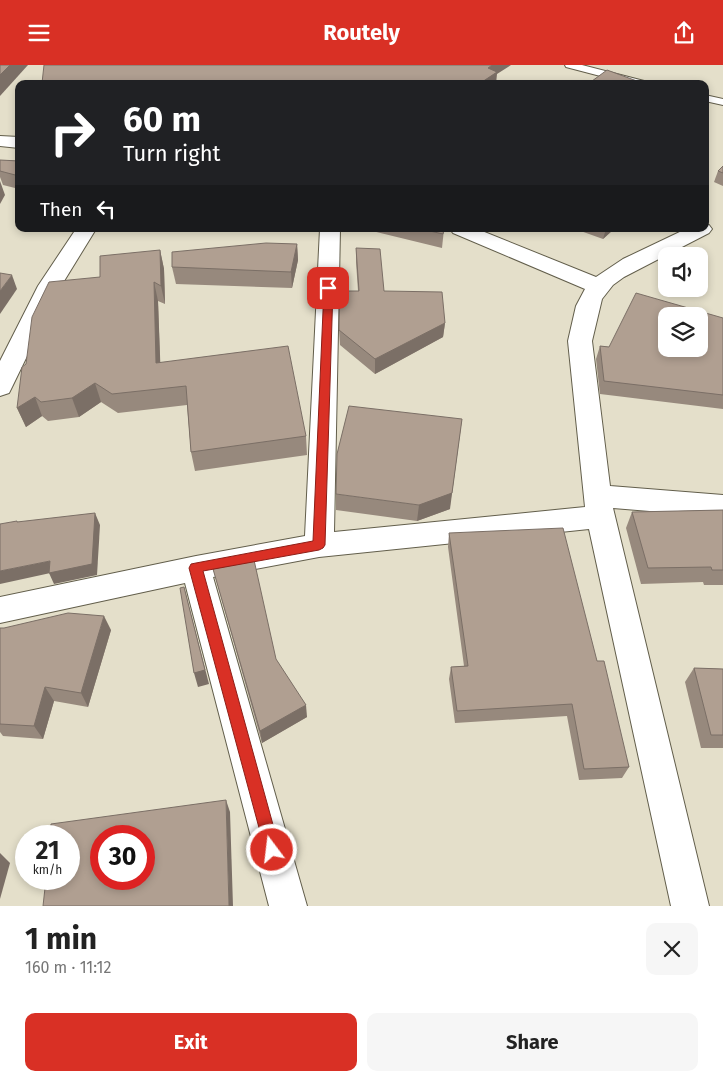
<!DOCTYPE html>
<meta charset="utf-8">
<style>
:root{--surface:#fff;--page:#f6f6f6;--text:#222;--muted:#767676;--accent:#d93025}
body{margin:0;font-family:"Fira Sans",sans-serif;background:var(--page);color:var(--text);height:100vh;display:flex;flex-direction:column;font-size:19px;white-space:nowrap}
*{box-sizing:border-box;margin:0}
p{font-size:16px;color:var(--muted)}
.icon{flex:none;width:28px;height:28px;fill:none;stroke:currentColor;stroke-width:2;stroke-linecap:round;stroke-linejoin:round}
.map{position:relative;height:841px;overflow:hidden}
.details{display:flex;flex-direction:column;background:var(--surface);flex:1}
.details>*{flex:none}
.banner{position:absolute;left:15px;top:15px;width:694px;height:152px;border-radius:10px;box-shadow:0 2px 8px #0003;background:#202124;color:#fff;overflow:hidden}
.tools{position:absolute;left:658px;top:182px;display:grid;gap:10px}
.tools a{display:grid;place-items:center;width:50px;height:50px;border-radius:10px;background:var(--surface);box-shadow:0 2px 8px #0003;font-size:25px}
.speed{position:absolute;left:15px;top:760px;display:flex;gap:10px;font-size:25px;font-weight:700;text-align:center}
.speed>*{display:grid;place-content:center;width:65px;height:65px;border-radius:50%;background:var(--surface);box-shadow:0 2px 8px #0003;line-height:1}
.speed small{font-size:12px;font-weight:400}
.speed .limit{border:8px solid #d22;background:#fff;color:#111}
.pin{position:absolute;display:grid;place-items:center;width:42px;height:42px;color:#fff;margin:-21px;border-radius:10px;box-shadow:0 2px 8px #0006}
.me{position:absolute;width:55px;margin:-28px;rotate:345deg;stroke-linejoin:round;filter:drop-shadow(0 0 4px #0008)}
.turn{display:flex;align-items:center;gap:18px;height:105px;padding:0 25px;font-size:22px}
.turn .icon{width:65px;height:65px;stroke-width:2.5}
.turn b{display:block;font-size:35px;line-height:42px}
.then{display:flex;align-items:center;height:48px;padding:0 25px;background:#0003;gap:10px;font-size:19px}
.round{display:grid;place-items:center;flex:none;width:52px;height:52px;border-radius:10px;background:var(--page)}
.headline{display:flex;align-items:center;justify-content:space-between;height:85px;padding:0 25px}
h1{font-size:30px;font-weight:700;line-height:38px}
.primary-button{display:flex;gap:10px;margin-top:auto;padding:10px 25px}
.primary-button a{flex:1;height:58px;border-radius:10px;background:var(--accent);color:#fff;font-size:20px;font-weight:700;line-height:58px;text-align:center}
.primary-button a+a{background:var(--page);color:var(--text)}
header{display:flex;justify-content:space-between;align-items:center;height:65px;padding:0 25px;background:var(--accent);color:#fff;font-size:22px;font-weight:700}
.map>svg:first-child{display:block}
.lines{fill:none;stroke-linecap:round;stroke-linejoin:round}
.service-casing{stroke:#625e4b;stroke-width:2}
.minor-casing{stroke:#625e4b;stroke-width:2}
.service{fill:#fff;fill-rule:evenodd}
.minor{fill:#fff;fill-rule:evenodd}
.wall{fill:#97897d}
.shaded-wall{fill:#7b6f66}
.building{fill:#b09f91;stroke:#7b6f66;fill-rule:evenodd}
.route{fill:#d93025;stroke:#8d1f18}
</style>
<header><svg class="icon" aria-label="menu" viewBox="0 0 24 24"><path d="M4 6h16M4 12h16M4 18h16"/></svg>Routely<svg class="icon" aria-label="share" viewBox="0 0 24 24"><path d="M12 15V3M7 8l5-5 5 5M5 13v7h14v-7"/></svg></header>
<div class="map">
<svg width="723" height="841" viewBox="0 0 723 841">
<rect width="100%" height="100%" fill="#e4dfca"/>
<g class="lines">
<defs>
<g id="service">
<path d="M565 0H582L648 17 649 19H631L566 2Z"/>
<path d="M705 30 723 34V40L705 36Z"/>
</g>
<g id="minor">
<path d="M0 71 19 72V83L0 81Z"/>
<path d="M705 159 709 160 712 164 709 168 624 212 613 220 602 234 592 276 610 421 723 430V452L613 443 709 841H671L589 464 319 492 213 512 307 841H269L185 518 0 558V532L196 491 305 471 320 164H340L334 467 585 442 568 276 576 241 585 224 453 168 450 164H477L596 212 623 194 686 164H705Z"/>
<path d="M76 164H96L61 221 12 322 9 328 0 331V296L38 221Z"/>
</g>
</defs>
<use href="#service" class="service-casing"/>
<use href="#minor" class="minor-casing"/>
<use href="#service" class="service"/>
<use href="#minor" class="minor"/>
</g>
<g class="wall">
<path d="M0 95 19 96V124L3 120 0 112Z"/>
<path d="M723 101V121L714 117 718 106Z"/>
<path d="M364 164H444L442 183Z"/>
<path d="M575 164H614L603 174Z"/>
<path d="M297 179 298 195 292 223 176 219 172 202Z"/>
<path d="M356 183 384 226 445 258 443 272 375 309 340 280 339 265 358 226 356 197Z"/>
<path d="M160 185 164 204 165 239 158 236 160 297 306 371 307 390 195 406 191 387 187 340 118 348 101 337 79 352 48 356 42 351 26 362 17 343 26 299 100 212Z"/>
<path d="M723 253V344L600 329 596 294 600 281 609 282Z"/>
<path d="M336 429 450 444 417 456 336 445Z"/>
<path d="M723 445V520H704L703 517 641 519 626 463 632 447Z"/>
<path d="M449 468 597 596 629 702 622 713 579 715 567 651 455 658 449 614 451 602 464 601 448 482Z"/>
<path d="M213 504 307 652 262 678 217 518Z"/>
<path d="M0 563 111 565 88 642 54 636 43 674 3 671 0 667Z"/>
<path d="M694 603 723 604V683H701L685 617Z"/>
</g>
<g class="shaded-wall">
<path d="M10 0H28L0 31V10Z"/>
<path d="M492 0H511L497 9 496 19H479L488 3Z"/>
<path d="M0 116 5 130 0 139Z"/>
<path d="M606 164H614L603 174Z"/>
<path d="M297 179 298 195 292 223 291 207Z"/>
<path d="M160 185 164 204 165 239 161 221Z"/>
<path d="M12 210 17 224 0 249V226Z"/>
<path d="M154 217 158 236 161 317 156 298Z"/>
<path d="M445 258 443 272 375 309V294Z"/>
<path d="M95 318 101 337 79 352 72 333Z"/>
<path d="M35 332 42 351 26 362 17 343Z"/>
<path d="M462 354 450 444 417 456 419 440Z"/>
<path d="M95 448 100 460 97 510 54 519 49 508Z"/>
<path d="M50 496 55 507 0 519V506Z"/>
<path d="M184 522 209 619 198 622 194 608Z"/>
<path d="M104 551 111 565 88 642 81 628Z"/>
<path d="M45 622 54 636 43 674 34 661Z"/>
<path d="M306 640 307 652 262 678 260 666Z"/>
<path d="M226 735 230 747 233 841H229Z"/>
<path d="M0 788 10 798 0 834Z"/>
</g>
<g class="building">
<path d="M0 0H10L0 10Z"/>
<path d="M44 0H492L488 3 497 7 479 19H43L42 18Z"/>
<path d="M607 5 645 19H588Z"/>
<path d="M0 95 19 96V111L0 106Z"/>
<path d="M723 101V108L718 106Z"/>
<path d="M421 164H444L443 169Z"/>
<path d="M266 178 297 179 291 207 172 202V187Z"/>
<path d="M356 183 380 184 384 226 442 227 445 258 375 294 339 265 340 226H359Z"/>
<path d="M160 185 161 221 154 217 156 298 288 281 306 371 191 387 186 321 112 329 95 318 72 333 41 337 35 332 17 343 22 302 26 299 32 252 49 217 100 212V191Z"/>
<path d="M0 208 12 210 0 226Z"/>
<path d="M636 228 723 253V330L604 316 600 281 609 282ZM666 251H699V284H666Z"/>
<path d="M349 341 462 354 452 428 419 440 336 429 337 389Z"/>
<path d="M723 445V505H712L711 502 648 503 632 447Z"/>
<path d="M95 448 92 499 49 508 50 496 0 506V459L17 456V457Z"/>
<path d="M563 463 597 596H604L629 702 584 704 572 639 457 646 451 602 468 601 449 468Z"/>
<path d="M254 495 276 594 306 640 260 666 213 504Z"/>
<path d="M184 522 205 605 194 608 180 523Z"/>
<path d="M68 548 104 551 81 628 45 622 34 661 0 659V563H4Z"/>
<path d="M694 603 723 604V670H711Z"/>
<path d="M226 735 229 841H43L46 814H69V771H50L51 759ZM101 771H144V814H101Z"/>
</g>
<path class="route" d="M328 220 333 223 325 480 323 483 319 485 203 506 280 785 278 790 272 792 267 790 265 785 189 503 191 499 196 498 313 476 324 223Z"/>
</svg>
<div class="tools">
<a><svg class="icon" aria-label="sound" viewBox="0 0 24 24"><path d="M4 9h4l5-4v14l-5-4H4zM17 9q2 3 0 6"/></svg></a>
<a><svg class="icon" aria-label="layers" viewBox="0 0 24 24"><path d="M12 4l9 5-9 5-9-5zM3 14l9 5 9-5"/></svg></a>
</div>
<div class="speed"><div>21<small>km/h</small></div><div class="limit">30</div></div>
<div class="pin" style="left:328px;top:223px;background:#d93025"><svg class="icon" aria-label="arrive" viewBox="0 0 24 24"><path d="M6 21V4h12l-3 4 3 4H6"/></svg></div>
<svg class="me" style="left:272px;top:785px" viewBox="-20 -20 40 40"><circle r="17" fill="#d93025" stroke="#fff" stroke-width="3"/><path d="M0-11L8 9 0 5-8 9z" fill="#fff"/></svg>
<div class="banner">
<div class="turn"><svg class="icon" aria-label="right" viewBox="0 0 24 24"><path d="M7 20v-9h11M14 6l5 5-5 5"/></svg><div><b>60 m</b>Turn right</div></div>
<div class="then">Then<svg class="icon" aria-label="left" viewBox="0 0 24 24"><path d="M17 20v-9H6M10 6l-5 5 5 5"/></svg></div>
</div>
</div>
<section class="details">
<div class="headline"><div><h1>1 min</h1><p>160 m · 11:12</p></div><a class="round"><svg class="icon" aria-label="close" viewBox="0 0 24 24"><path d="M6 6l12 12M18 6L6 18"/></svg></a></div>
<div class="primary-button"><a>Exit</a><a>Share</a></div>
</section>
